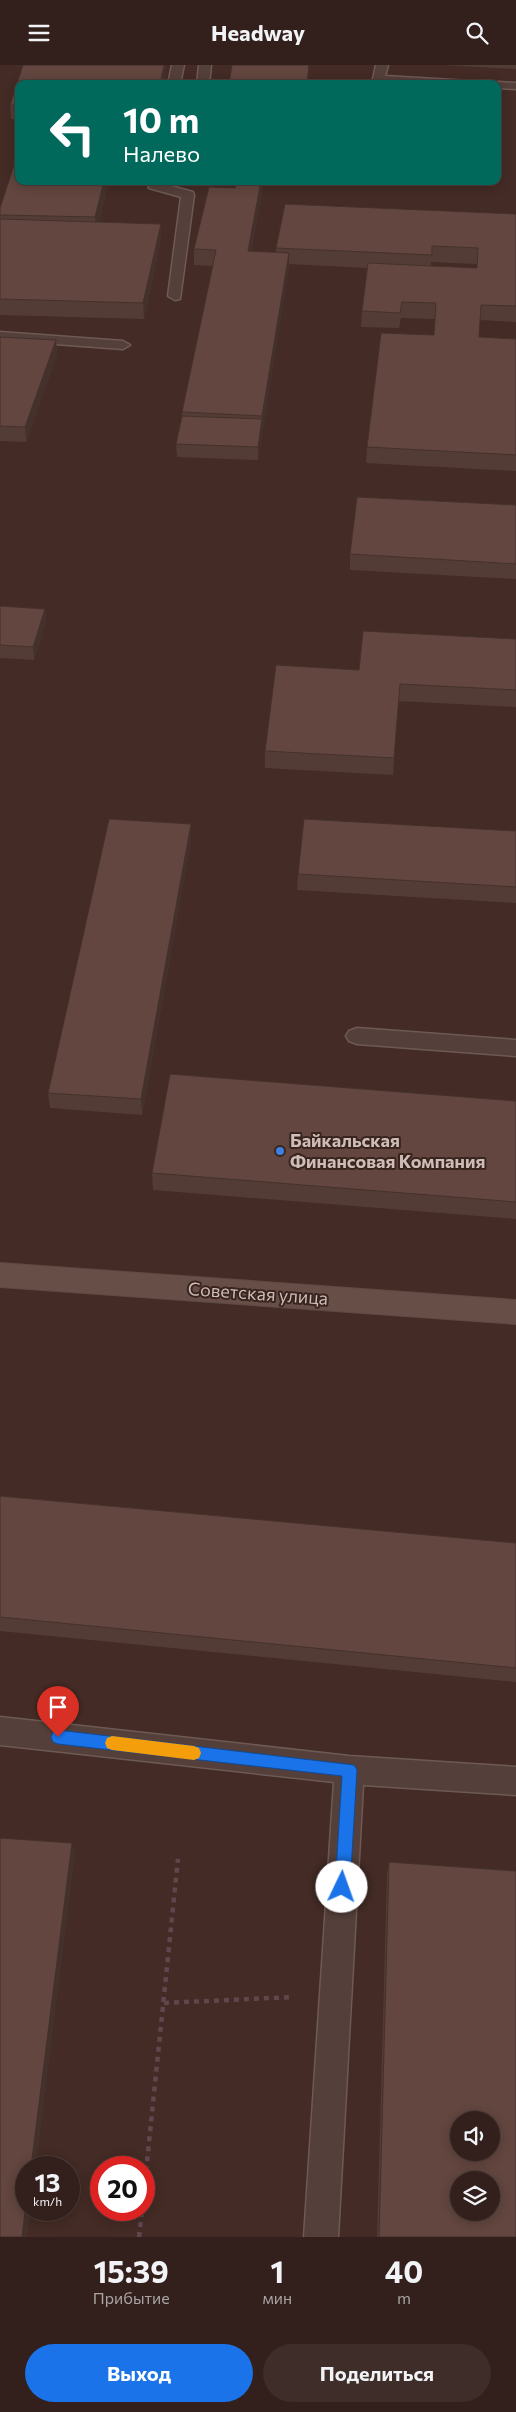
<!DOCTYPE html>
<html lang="ru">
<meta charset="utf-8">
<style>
:root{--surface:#33201c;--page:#3e2d29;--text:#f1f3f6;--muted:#a9a3a3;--line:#4e3e3b;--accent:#1a73e8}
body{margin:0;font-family:Commissioner,sans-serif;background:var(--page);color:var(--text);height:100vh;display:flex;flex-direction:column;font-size:19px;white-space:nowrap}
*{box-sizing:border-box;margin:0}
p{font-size:16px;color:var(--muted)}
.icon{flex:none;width:28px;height:28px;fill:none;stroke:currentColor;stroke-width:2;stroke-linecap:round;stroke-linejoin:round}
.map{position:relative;height:2172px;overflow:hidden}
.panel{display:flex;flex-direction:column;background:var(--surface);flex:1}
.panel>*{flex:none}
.hud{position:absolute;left:15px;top:15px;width:486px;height:105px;border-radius:10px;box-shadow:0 2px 12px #0003,0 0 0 1px var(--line);background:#00695c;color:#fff;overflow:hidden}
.controls{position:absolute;left:450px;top:2046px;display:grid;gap:10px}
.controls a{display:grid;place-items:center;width:50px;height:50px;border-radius:50%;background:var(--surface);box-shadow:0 2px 12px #0003,0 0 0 1px var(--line);font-size:25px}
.speed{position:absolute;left:15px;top:2091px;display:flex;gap:10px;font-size:25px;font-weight:700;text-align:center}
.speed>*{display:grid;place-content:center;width:65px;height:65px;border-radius:50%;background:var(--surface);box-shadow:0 2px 12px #0003,0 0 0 1px var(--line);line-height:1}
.speed small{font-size:12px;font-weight:400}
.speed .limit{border:8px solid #d22;background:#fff;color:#111}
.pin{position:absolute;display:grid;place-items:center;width:42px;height:42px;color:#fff;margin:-51px -21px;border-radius:50% 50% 50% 0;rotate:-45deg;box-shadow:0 0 5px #0007}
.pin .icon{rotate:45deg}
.me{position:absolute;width:55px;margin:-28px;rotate:3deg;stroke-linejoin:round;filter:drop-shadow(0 0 4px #0008)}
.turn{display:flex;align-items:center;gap:18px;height:105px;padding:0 25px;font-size:22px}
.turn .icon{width:65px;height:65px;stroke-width:2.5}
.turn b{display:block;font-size:35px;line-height:42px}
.eta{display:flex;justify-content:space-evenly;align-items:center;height:85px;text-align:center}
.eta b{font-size:30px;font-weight:700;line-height:35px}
.action{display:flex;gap:10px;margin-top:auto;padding:10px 25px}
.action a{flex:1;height:58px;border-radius:30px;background:var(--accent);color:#fff;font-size:20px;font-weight:700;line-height:58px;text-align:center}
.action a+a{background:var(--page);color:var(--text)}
header{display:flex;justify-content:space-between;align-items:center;height:65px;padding:0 25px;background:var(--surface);font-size:22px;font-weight:700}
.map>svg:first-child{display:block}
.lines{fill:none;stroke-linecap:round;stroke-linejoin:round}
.lane-casing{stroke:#6e5a55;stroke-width:3}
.secondary-casing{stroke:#5d4943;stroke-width:2}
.path{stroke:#61464d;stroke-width:4.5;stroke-dasharray:5 5;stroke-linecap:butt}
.lane{fill:#543f3a;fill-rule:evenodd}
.secondary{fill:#674f48;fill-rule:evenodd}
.wall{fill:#543c36;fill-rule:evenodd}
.shaded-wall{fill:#45312c}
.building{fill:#62463f;stroke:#45312c;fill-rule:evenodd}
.route{fill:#1a73e8;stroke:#114b97}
.slow{fill:#f59e0b}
.shop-dot{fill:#3f7fe0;stroke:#39241e;stroke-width:2}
.labels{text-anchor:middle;stroke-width:4;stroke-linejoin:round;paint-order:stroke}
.poi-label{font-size:18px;font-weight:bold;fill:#cdbcb7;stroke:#39241e;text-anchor:start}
.street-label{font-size:18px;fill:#cdbcb7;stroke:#39241e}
</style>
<header><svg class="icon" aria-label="menu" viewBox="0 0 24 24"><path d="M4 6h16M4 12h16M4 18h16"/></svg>Headway<svg class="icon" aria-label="search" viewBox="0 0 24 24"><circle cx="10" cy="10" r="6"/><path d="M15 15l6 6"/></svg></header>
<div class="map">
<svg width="516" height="2172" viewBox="0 0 516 2172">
<rect width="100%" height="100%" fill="#442b25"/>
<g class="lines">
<defs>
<g id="lane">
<path d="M172 0H184L180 19H168Z"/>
<path d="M199 0H211L209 19H197Z"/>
<path d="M376 0H388L385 11 470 16 476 19 379 17 373 14Z"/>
<path d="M498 17 516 18V24L498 23V19H493Z"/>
<path d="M148 116H160V118L193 127 194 130 180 234 175 235 168 231 181 132 149 123Z"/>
<path d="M0 267 123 276 130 280 123 284 0 275Z"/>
<path d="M357 963 516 975V991L357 979 349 976 346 971 349 966Z"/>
<path d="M0 1652 349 1691 516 1702V1730L363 1720 338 2172H304L334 1717 0 1680Z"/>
</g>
<path id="secondary" d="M0 1198 516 1235V1259L0 1222Z"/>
</defs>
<use href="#lane" class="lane-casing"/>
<use href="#secondary" class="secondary-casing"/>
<g class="path">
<path d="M164 1938 293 1932"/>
<path d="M144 2126 178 1794"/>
<path d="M139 2172 142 2145"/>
</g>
<use href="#lane" class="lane"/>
<use href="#secondary" class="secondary"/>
</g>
<g class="wall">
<path d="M23 0H166V7L164 19H19V55L11 54 10 40Z"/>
<path d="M443 0H516V4Z"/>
<path d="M19 116H109L99 157 161 159V174L144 254 0 250V144Z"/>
<path d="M218 116H299V120H262V126L251 187H276V183L516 149V257L480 255 479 272 516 274V406L366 398 367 382 434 270 435 254 401 253 399 263 361 262 362 246 367 203 289 199 258 395 177 392 176 379 182 351V347L213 201 194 200V184L235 123 236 119H218ZM431 197 477 199V203L431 201Z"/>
<path d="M0 272 56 275 57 290 26 377 0 376Z"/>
<path d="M516 440V514L350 505V489Z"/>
<path d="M0 541 45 544 46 557 34 595 0 593Z"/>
<path d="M516 574V642L398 636 393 710 265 703V686L359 605Z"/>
<path d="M516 766V838L297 825 298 809Z"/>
<path d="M191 775 142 1050 50 1043 48 1028Z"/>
<path d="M516 1036V1154L153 1125 152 1108Z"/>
<path d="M0 1431 516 1478V1617L0 1566Z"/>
<path d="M389 1797 516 2172H377L387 1809Z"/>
</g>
<g class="shaded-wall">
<path d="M164 0H166V7L164 19H160Z"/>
<path d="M309 0H310L308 19H307Z"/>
<path d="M104 116H109L96 168 95 152Z"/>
<path d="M261 116H262V126L248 202V186Z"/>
<path d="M161 159V174L144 254 143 238Z"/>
<path d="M289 188V204L258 395V382L262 351Z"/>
<path d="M56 275 57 290 26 377 25 362Z"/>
<path d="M45 544 46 557 34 595 33 582Z"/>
<path d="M191 759V775L142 1050 141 1034Z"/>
<path d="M72 1778 75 1790 36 2102H31Z"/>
<path d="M26 2138V2145H30L27 2172H22Z"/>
</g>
<g class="building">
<path d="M23 0H164L160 19H19V40H10Z"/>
<path d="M232 0H309L307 19H229Z"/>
<path d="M19 85V116H104L95 152 0 150V143Z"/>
<path d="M237 116H261L248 186 289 188 262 351 182 347 216 185 194 184 209 122 235 123Z"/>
<path d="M285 139 516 149V241L481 240 479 272 516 274V390L367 382 381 268 434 270 436 238 402 237 400 248 362 246 368 198 477 203 478 183 432 181V190L276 183Z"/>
<path d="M0 154 161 159 143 238 0 234Z"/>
<path d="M0 272 56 275 25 362 0 361Z"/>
<path d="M182 351 262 354 258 382 176 379Z"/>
<path d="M357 432 516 440V499L350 489Z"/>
<path d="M0 541 45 544 33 582 0 580Z"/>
<path d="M363 566 516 574V625L400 619 394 693 265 686 276 600 359 605Z"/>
<path d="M109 754 191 759 141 1034 48 1028Z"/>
<path d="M304 754 516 766V822L298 809Z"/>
<path d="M170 1009 516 1036V1137L152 1108Z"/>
<path d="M0 1431 516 1478V1603L0 1552Z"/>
<path d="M0 1773 72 1778 31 2102H26V2138L22 2172H0Z"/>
<path d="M389 1797 516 1806V2172H379ZM459 2055H491V2088H459ZM459 2115H491V2148H459Z"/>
</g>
<path class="route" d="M58 1665 354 1700 357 1705 350 1822 347 1827 342 1829 337 1827 335 1822 342 1711 58 1679 53 1677 51 1672 53 1667Z"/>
<path class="slow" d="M112 1671 194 1681 199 1683 201 1688 199 1693 194 1695 112 1685 107 1683 105 1678 107 1673Z"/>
<circle class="shop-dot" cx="280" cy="1086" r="5"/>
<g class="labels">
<g class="poi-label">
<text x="290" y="1082">Байкальская<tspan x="290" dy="21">Финансовая Компания</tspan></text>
</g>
<g class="street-label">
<text transform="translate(258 1229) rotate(4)" y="6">Советская улица</text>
</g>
</g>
</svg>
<div class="controls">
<a><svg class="icon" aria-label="sound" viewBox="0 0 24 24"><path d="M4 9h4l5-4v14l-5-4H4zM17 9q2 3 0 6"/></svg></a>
<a><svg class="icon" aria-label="layers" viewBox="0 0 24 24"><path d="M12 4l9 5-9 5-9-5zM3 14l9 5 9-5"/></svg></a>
</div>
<div class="speed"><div>13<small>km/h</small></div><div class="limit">20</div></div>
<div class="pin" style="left:58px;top:1672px;background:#d93025"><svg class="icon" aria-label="arrive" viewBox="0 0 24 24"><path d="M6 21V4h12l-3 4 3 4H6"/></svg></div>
<svg class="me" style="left:342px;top:1822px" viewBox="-20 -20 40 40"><circle r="19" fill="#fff"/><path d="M0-13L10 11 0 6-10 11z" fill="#1a73e8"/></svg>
<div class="hud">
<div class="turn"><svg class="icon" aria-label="left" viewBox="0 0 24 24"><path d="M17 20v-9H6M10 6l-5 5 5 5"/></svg><div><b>10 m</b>Налево</div></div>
</div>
</div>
<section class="panel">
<div class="eta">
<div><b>15:39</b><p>Прибытие</p></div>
<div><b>1</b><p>мин</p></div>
<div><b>40</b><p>m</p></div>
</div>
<div class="action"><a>Выход</a><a>Поделиться</a></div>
</section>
